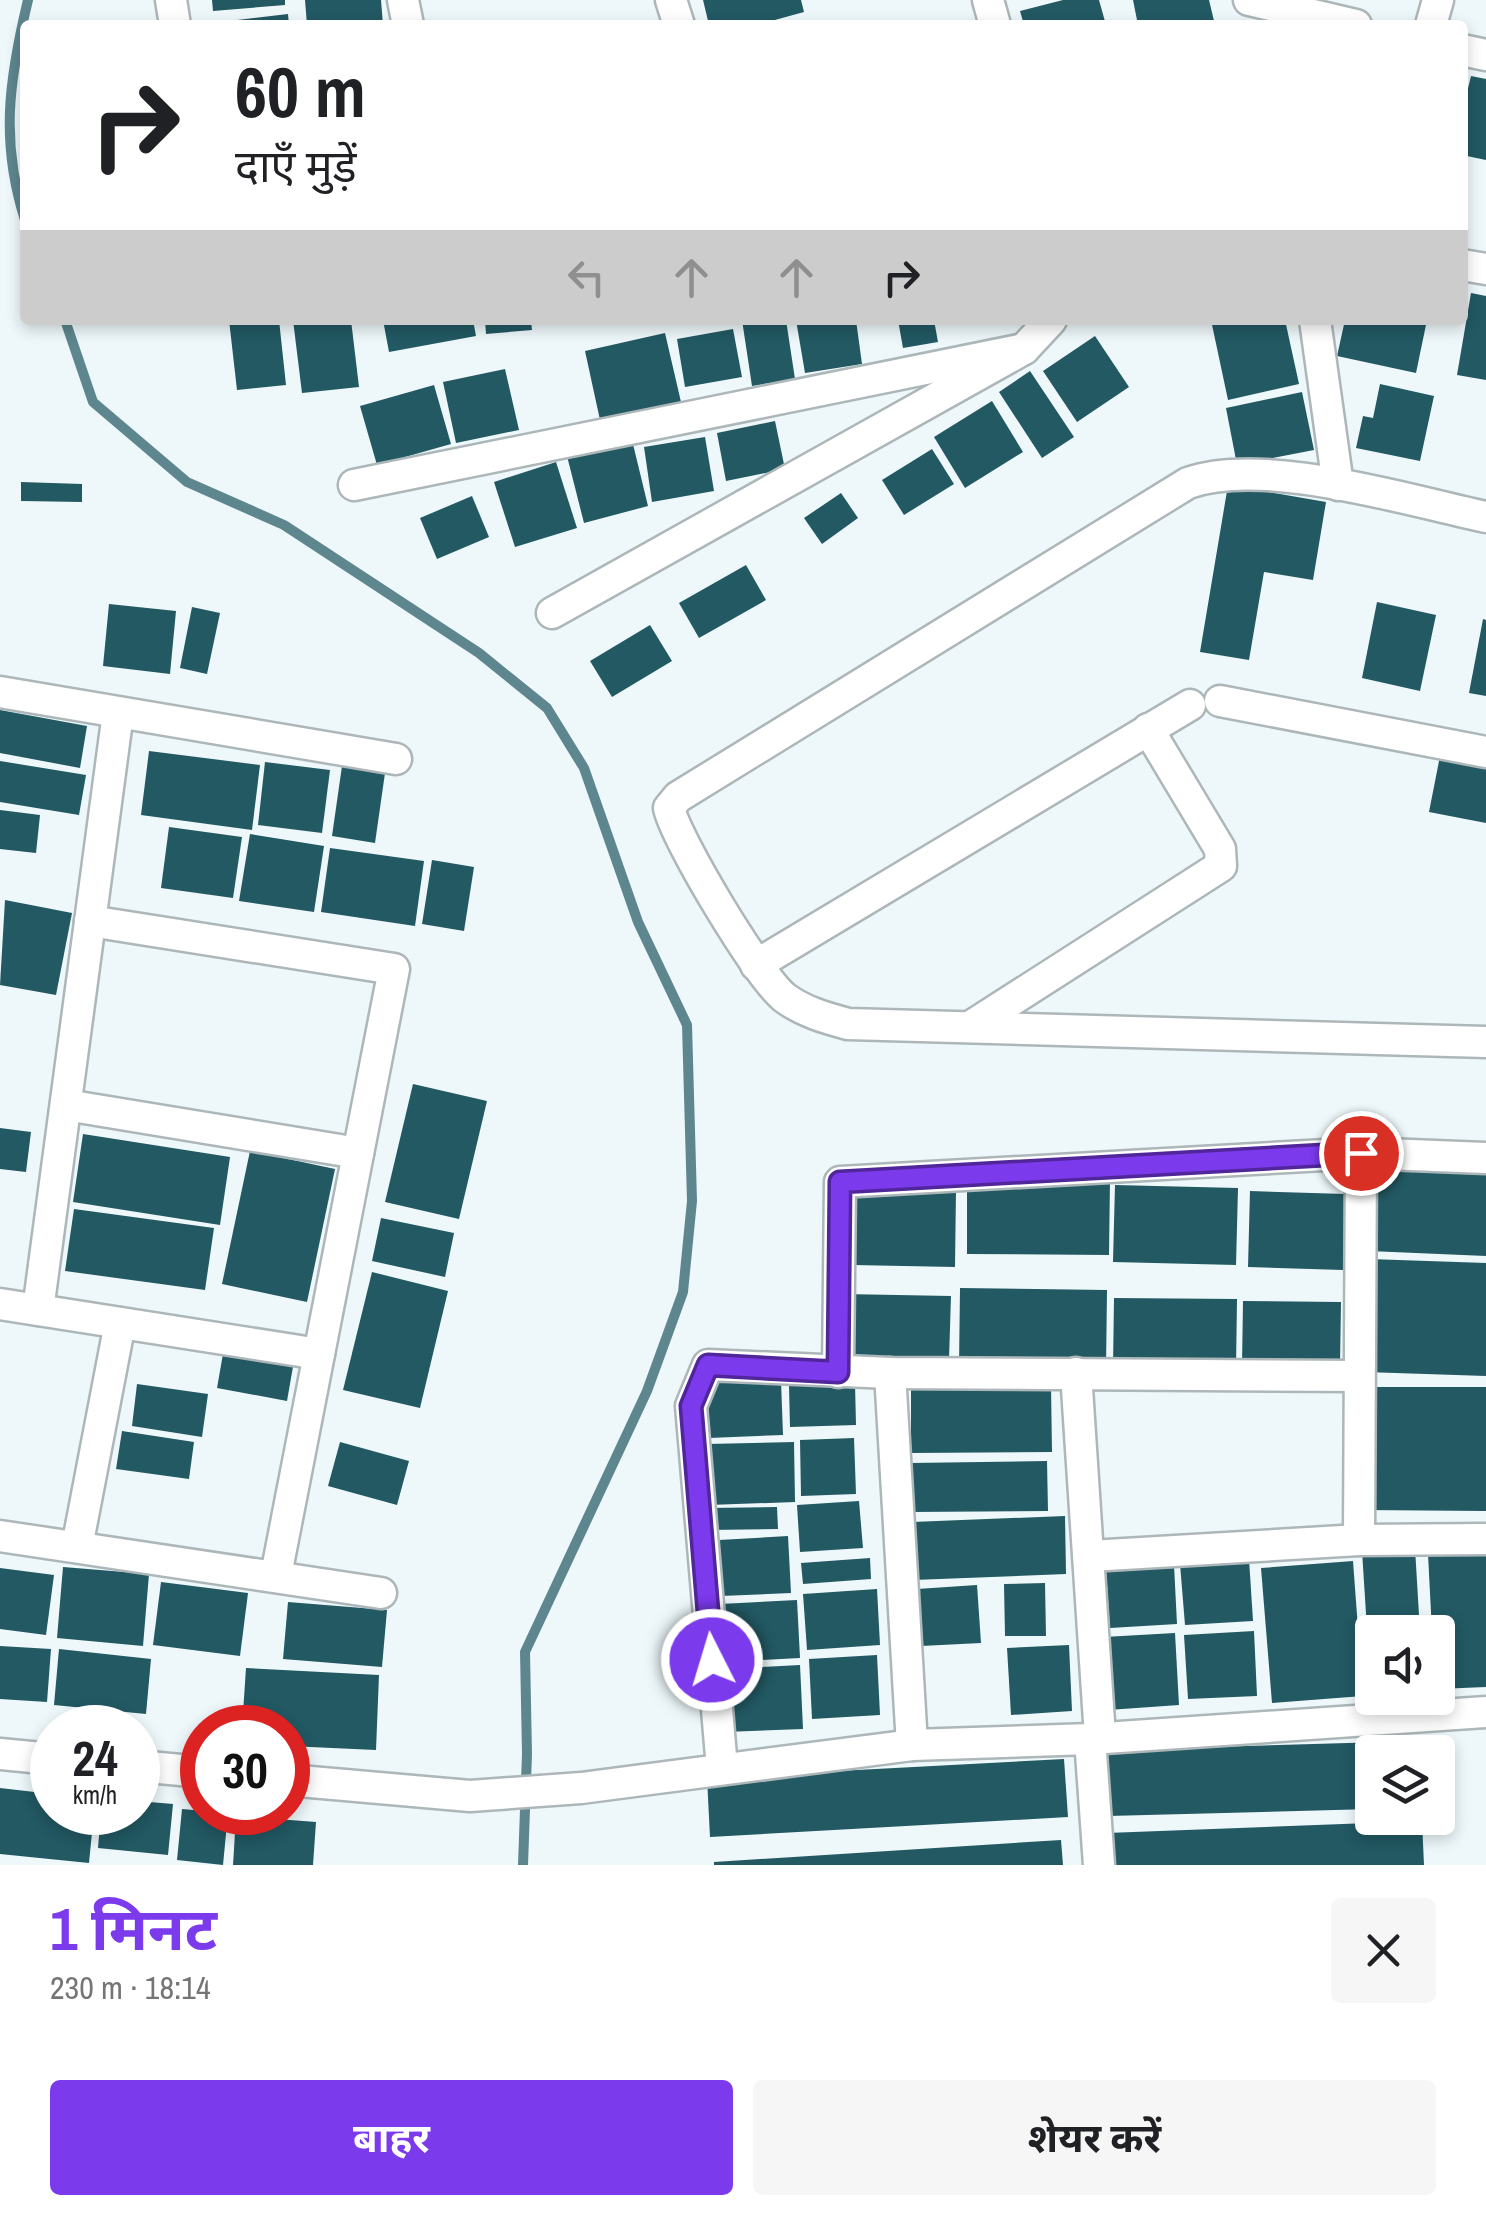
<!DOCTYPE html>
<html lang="hi">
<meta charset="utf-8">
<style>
:root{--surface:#fff;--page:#f6f6f6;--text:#202124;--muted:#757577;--accent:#7c3aed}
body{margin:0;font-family:"Archivo Narrow","Noto Sans Devanagari",sans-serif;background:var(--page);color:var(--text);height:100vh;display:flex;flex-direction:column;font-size:38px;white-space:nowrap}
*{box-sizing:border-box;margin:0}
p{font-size:32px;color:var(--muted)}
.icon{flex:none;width:55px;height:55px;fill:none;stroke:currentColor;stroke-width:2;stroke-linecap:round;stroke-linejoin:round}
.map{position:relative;height:1865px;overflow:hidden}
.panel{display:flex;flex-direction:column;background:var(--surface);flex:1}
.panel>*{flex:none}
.banner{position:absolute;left:20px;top:20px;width:1448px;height:305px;border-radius:10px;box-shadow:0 5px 15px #0003;background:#fff;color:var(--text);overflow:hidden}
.tools{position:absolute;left:1355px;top:1615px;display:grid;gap:20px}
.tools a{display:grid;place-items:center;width:100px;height:100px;border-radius:10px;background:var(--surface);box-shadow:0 5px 15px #0003;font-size:50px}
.speed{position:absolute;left:30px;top:1705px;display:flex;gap:20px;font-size:50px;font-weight:700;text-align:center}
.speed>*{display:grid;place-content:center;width:130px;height:130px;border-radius:50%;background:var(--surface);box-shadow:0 5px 15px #0003;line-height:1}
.speed small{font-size:25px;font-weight:400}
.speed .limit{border:15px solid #d22;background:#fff;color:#111}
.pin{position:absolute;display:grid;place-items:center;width:85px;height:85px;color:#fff;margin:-42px;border:5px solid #fff;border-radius:50%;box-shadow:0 2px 10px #0007}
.me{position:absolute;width:110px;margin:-55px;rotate:355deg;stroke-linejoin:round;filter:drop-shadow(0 0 8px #0008)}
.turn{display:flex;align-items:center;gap:35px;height:210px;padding:0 50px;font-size:45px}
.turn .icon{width:130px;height:130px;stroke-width:2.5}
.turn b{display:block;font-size:70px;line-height:85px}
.lanes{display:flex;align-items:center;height:95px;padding:0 50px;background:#0003;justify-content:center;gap:50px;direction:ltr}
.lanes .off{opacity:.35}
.round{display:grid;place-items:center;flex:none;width:105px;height:105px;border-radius:10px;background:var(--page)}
.headline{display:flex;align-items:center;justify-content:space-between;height:170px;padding:0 50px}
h1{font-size:60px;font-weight:700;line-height:75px;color:var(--accent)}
.primary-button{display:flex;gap:20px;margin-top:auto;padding:20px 50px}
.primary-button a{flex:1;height:115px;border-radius:10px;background:var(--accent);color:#fff;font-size:40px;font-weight:700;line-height:115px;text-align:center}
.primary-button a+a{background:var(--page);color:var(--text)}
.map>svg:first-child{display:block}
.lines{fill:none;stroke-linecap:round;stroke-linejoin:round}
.stream{stroke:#5e868e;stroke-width:10}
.building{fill:#225963}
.street-casing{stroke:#adb7b9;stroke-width:35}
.street{stroke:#fff;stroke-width:30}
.route-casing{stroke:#51269a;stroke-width:25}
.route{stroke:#7c3aed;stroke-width:18}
</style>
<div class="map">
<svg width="1486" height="1865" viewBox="0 0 1486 1865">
<rect width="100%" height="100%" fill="#eef8fa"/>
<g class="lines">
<g class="stream">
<path d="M25 220C0 142 9 79 28 0"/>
<path d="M65 320 93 402 187 482 284 525 479 653 547 708 584 768 638 922 687 1025 692 1201 683 1292 647 1391 525 1652 527 1754 523 1865"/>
</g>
</g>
<g class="building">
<path d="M212 0H285V5L213 11Z"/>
<path d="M305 0H381L383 25H307Z"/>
<path d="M703 0H801L804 12 757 25H709Z"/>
<path d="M1063 0H1099L1106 25H1024L1020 11Z"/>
<path d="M1133 0H1209L1215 25H1138Z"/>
<path d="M288 14 289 25H212V23Z"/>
<path d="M1471 76 1486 79V160L1462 155V113Z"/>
<path d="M1471 293 1486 296V380L1457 375Z"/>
<path d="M229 320H279L286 385 237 390Z"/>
<path d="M293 320H351L359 387 302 393Z"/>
<path d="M383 320H473L476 336 389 352Z"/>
<path d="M485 320H531L532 330 486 334Z"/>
<path d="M742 320H786L795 379 752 386Z"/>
<path d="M796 320H856L862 364 805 373Z"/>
<path d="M898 320H934L938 342 903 348Z"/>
<path d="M1211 320H1285L1299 384 1228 400Z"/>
<path d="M1345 320H1427L1416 373 1337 356Z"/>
<path d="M733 329 742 377 685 387 677 339Z"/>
<path d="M665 333 681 402 600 420 585 351Z"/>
<path d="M1095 336 1129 387 1077 422 1043 371Z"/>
<path d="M505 369 519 430 456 443 443 382Z"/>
<path d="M1030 371 1074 437 1042 458 999 392Z"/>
<path d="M1380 384 1434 396 1420 461 1356 448 1363 416 1373 418Z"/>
<path d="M434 385 451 444 377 465 360 406Z"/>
<path d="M1302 392 1314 450 1237 465 1226 408Z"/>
<path d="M992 401 1023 452 965 488 934 437Z"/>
<path d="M775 421 785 469 726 481 717 433Z"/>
<path d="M705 437 714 491 652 502 644 447Z"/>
<path d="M632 440 648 506 584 523 567 456Z"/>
<path d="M932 449 954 484 904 515 882 480Z"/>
<path d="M556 462 577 528 515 547 494 482Z"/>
<path d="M21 482 82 484V502L21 501Z"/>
<path d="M1228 485 1326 502 1313 580 1264 572 1249 660 1200 652Z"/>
<path d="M841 493 858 518 822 544 804 518Z"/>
<path d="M472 496 489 537 437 559 420 518Z"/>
<path d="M746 565 766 600 699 638 679 603Z"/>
<path d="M1377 602 1436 615 1420 691 1362 678Z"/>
<path d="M109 604 176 611 170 674 103 666Z"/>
<path d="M192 607 220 613 207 674 180 668Z"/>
<path d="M1483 619 1486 620V696L1469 693Z"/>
<path d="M650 625 672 661 612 697 590 661Z"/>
<path d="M0 710 87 726 80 768 0 753Z"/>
<path d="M149 751 260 765 252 830 141 815Z"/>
<path d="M1440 756 1486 766V823L1429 812Z"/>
<path d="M0 761 86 775 79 815 0 802Z"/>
<path d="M265 762 330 770 322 833 258 825Z"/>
<path d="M342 766 385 773 375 843 332 836Z"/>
<path d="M0 810 40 815 36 853 0 849Z"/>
<path d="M169 827 242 837 233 898 161 888Z"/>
<path d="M250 834 324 846 314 912 239 901Z"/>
<path d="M330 848 424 861 415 926 321 912Z"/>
<path d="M432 860 474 867 464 931 422 924Z"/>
<path d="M5 900 72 913 56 995 0 985Z"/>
<path d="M413 1084 487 1101 459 1219 385 1202Z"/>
<path d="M0 1128 31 1132 26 1172 0 1169Z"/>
<path d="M83 1134 230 1157 220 1225 73 1202Z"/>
<path d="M250 1151 335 1169 307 1302 222 1284Z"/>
<path d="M1373 1163 1486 1168V1256L1369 1251Z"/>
<path d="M967 1179H1110L1109 1255 967 1254Z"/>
<path d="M1115 1185 1238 1188 1236 1265 1113 1262Z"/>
<path d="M854 1187 956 1189 955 1267 853 1265Z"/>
<path d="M1250 1191 1346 1194 1343 1270 1248 1267Z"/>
<path d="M74 1209 214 1228 205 1290 65 1271Z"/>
<path d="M381 1218 454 1233 445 1277 372 1261Z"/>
<path d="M1369 1259 1486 1263V1376L1365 1372Z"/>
<path d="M372 1272 448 1291 420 1408 343 1390Z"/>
<path d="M960 1288 1107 1290 1106 1368 959 1367Z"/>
<path d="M843 1294 951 1296 949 1359 842 1357Z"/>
<path d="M1114 1298 1237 1299 1236 1368 1113 1367Z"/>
<path d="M1243 1301 1341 1302 1340 1367 1242 1366Z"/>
<path d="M224 1348 294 1361 287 1401 217 1388Z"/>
<path d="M781 1381 783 1435 709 1438 708 1383Z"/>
<path d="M137 1384 208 1394 202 1437 132 1426Z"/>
<path d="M855 1384 856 1425 790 1427 789 1386Z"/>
<path d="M1051 1385 1052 1452 911 1453V1386Z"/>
<path d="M1363 1387H1486V1511L1362 1510Z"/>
<path d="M122 1431 194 1442 189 1479 116 1469Z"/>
<path d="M854 1438 856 1494 801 1496 800 1440Z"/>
<path d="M340 1442 409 1461 397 1505 328 1486Z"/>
<path d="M794 1442 795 1502 709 1505 707 1444Z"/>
<path d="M1047 1461 1048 1511 910 1512V1463Z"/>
<path d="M859 1501 863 1548 800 1552 797 1505Z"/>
<path d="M777 1507 778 1529 708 1530 707 1508Z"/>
<path d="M1065 1516 1066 1574 913 1580 912 1522Z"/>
<path d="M788 1536 791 1593 721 1596 719 1540Z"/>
<path d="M1415 1548 1420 1632H1372L1370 1676 1362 1551Z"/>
<path d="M1486 1551V1687L1438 1689V1632H1432L1428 1554Z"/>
<path d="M870 1558 871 1579 803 1584 801 1563Z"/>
<path d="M1249 1559 1253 1621 1185 1625 1180 1564Z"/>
<path d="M1353 1561 1363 1696 1272 1703 1261 1568Z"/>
<path d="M1174 1565 1177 1624 1110 1628 1106 1569Z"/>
<path d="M63 1567 149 1574 143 1646 57 1638Z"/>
<path d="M0 1568 54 1575 46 1635 0 1629Z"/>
<path d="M161 1582 248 1593 240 1656 153 1645Z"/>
<path d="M1045 1583 1046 1636H1005L1004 1584Z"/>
<path d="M977 1585 981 1643 921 1646 917 1589Z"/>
<path d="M877 1589 880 1645 807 1650 803 1594Z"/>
<path d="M797 1600 800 1658 723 1662 720 1604Z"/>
<path d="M288 1602 387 1610 382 1667 283 1659Z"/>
<path d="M1254 1631 1257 1696 1188 1699 1184 1635Z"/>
<path d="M1175 1633 1179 1705 1108 1710 1104 1637Z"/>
<path d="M1069 1645 1072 1711 1011 1715 1007 1648Z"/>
<path d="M0 1646 51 1649 47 1702 0 1699Z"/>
<path d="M59 1649 151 1659 146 1714 54 1705Z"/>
<path d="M877 1655 880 1715 812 1719 809 1659Z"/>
<path d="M800 1665 803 1729 725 1732 722 1669Z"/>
<path d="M246 1668 379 1675 376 1750 288 1746V1728H242Z"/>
<path d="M1417 1741V1752H1372V1809L1108 1816 1106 1750Z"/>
<path d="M1064 1759 1068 1817 710 1837 707 1778Z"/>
<path d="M0 1788 52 1794V1812H94L89 1863 0 1854Z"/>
<path d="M138 1801 173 1804 168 1855 98 1848 101 1812H138Z"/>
<path d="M182 1809 228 1813 223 1865 177 1860Z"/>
<path d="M236 1816 316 1822 313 1865H233Z"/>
<path d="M1422 1821 1424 1865H1108L1107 1833Z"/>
<path d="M1061 1840 1063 1865H714V1862Z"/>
</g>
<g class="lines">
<defs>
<g id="street">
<path d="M171 0 175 25"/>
<path d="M403 0 408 25"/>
<path d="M671 0 679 25"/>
<path d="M988 0 995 25"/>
<path d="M1249 0 1356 25"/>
<path d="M1431 25 1438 0"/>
<path d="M1462 50 1486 55"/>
<path d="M1462 265 1486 269"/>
<path d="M1315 320 1338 485"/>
<path d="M354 485 1024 349"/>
<path d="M1486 517C1406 500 1264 456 1188 483L678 797 669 808C676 840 759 978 785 998 804 1012 826 1018 848 1024L1486 1042"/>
<path d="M552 613 1024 349 1051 320"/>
<path d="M0 692 396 759"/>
<path d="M1220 701 1486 752"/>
<path d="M90 921 394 969 276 1575"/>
<path d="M756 965 1190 705"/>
<path d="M973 1025 1221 866 1220 849 1148 729"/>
<path d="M66 1105 358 1153"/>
<path d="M0 1304 319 1354"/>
<path d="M38 1310 118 713"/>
<path d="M838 1372 840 1182 1361 1153 1486 1158"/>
<path d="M890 1373 912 1745"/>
<path d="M1076 1373 1100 1737"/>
<path d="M0 1536 381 1593"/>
<path d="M1359 1540 1361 1153"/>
<path d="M77 1547 120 1323"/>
<path d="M1090 1556 1359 1540 1486 1539"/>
<path d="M1090 1739 1099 1865"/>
<path d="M0 1754 52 1759"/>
<path d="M138 1766 202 1772"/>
<path d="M722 1768 691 1406 708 1365 890 1373 1358 1376"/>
<path d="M288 1780 470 1796 581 1788 912 1745 1090 1739 1486 1712"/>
</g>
</defs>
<use href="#street" class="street-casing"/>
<use href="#street" class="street"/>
</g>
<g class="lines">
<defs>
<path id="route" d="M712 1660 691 1406 708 1365 838 1372 840 1182 1361 1153"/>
</defs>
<use href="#route" class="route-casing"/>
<use href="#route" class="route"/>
</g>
</svg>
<div class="tools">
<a><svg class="icon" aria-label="sound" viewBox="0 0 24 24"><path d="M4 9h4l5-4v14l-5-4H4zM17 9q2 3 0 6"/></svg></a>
<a><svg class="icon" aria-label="layers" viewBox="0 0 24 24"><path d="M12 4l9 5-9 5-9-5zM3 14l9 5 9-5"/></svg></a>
</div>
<div class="speed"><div>24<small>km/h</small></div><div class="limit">30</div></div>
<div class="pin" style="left:1361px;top:1153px;background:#d93025"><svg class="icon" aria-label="arrive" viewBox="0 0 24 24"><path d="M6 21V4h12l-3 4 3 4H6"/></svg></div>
<svg class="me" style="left:712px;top:1660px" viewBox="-20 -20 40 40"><circle r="17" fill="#7c3aed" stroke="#fff" stroke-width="3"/><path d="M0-11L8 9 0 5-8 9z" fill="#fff"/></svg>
<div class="banner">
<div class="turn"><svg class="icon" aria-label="right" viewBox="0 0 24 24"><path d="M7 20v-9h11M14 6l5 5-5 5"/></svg><div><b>60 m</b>दाएँ मुड़ें</div></div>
<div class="lanes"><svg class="icon off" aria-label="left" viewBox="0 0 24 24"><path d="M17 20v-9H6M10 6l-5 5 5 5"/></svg><svg class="icon off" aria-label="ahead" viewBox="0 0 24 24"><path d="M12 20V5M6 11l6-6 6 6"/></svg><svg class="icon off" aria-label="ahead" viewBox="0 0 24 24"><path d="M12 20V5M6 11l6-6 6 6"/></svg><svg class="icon" aria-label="right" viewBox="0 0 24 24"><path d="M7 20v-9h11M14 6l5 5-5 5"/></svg></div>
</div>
</div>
<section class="panel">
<div class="headline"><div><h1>1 मिनट</h1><p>230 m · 18:14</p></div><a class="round"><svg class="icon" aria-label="close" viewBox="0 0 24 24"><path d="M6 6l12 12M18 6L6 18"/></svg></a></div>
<div class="primary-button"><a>बाहर</a><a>शेयर करें</a></div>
</section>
